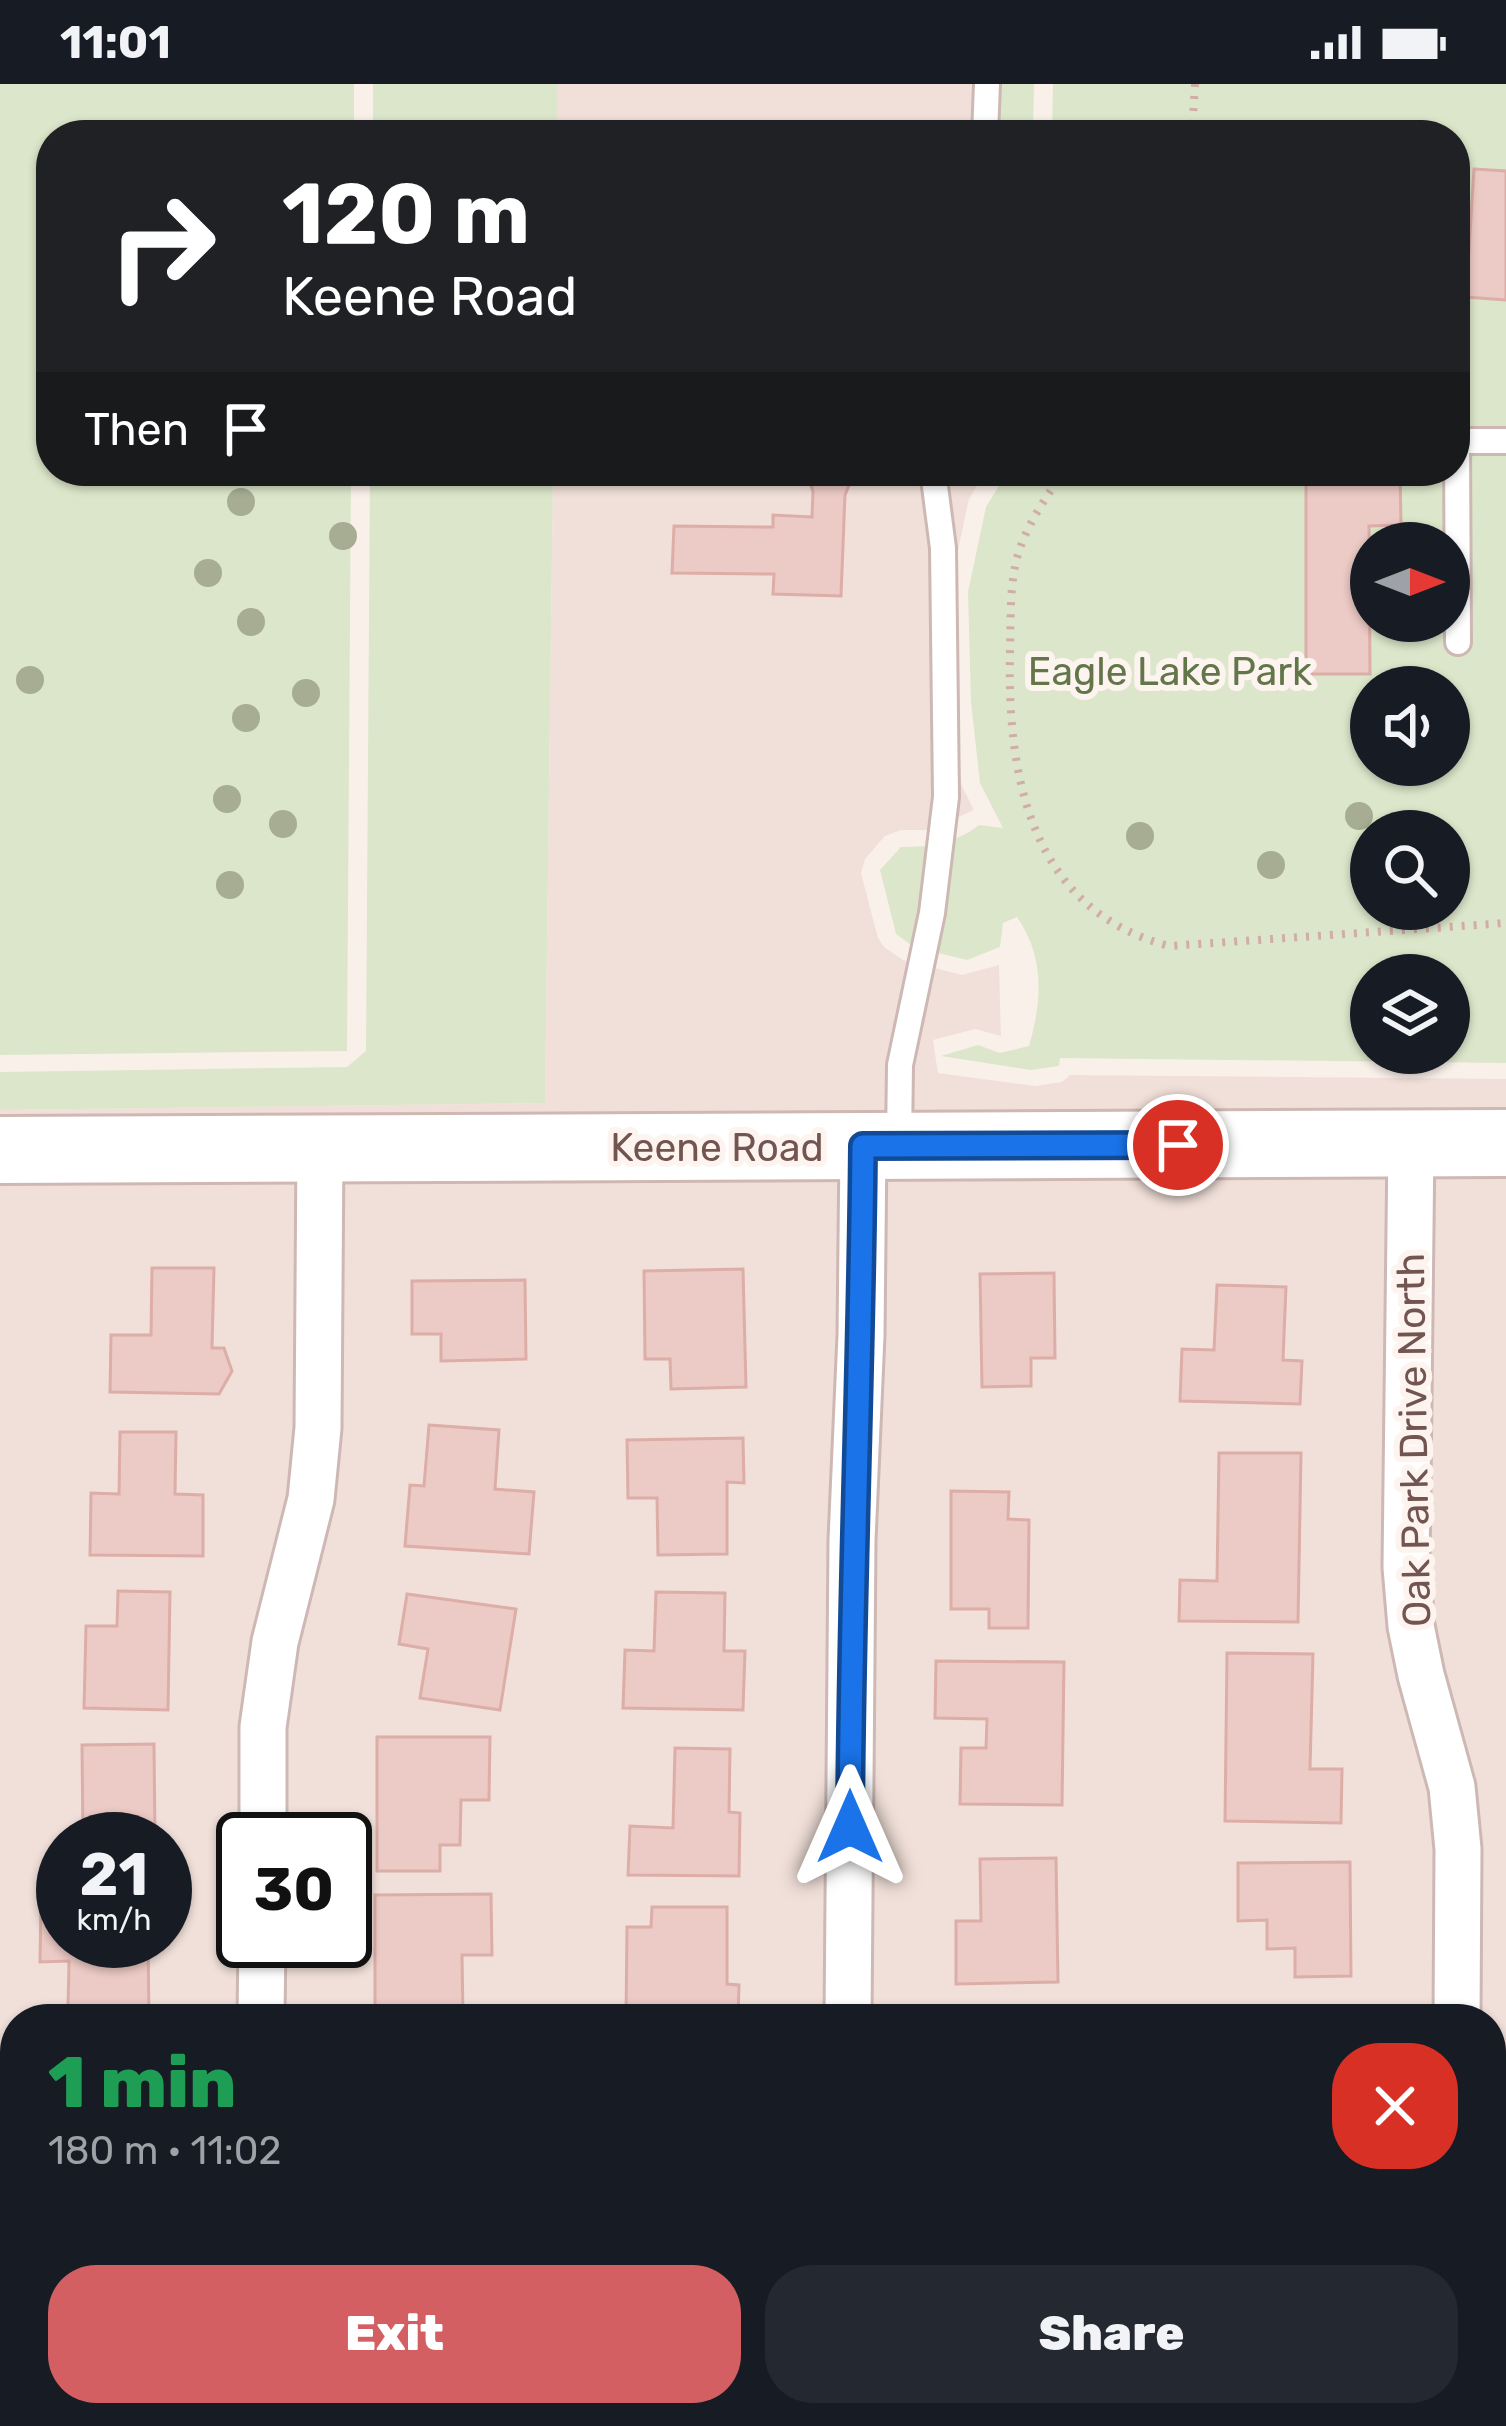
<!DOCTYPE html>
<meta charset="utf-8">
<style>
:root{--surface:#171b24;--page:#242831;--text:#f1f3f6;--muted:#9ea1a6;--accent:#d45f63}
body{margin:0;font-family:Rubik,sans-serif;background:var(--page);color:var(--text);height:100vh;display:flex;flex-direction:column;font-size:45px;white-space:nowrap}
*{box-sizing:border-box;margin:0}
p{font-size:39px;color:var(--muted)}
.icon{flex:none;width:66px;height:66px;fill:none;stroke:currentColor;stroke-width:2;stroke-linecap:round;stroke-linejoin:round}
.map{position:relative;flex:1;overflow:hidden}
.side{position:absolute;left:0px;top:1920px;width:1506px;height:423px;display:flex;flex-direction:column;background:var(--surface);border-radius:48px 48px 0 0;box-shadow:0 3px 9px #0004}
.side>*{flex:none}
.top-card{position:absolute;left:36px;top:36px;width:1434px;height:366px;border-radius:48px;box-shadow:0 3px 9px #0004;background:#202124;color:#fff;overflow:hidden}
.needle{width:78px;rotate:90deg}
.tools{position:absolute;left:1350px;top:438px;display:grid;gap:24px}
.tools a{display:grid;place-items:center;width:120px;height:120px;border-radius:50%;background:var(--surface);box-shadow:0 3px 9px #0004;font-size:60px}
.speed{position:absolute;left:36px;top:1728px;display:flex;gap:24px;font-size:60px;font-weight:700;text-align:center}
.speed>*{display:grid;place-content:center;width:156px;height:156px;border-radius:50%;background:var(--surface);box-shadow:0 3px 9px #0004;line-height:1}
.speed small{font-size:30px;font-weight:400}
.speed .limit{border:6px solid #111;border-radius:18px;background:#fff;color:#111}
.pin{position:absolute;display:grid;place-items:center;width:102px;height:102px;color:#fff;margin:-51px;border:6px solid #fff;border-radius:50%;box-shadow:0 3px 12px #0007}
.me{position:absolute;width:132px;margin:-66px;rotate:0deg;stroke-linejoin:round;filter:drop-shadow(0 0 9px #0008)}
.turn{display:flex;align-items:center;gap:42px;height:252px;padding:0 48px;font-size:54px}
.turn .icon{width:156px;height:156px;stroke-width:2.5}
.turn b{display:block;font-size:84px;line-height:102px}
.then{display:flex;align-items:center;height:114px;padding:0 48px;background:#0003;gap:24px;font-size:45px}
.round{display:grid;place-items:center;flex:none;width:126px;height:126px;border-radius:48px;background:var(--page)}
.summary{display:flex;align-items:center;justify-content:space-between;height:204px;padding:0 48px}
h1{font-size:72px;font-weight:800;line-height:90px;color:#1e9e55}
.action{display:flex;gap:24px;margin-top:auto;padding:24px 48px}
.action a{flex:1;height:138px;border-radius:48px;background:var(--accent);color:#fff;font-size:48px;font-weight:800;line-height:138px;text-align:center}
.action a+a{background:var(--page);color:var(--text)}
.status{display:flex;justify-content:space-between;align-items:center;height:84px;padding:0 60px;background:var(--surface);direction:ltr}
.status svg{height:33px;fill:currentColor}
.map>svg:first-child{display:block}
.residential{fill:#f1e0d9;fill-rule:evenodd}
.green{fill:#dce6ca;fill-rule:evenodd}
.building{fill:#eccac5;stroke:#dcaea7;stroke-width:3}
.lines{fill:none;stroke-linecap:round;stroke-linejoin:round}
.service-casing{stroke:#cdb8b4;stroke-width:30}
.minor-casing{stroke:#cdb8b4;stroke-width:51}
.secondary-casing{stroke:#cfb7b2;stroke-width:72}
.path{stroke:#d1ada8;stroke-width:8;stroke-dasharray:3 9;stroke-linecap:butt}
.service{stroke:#fff;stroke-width:24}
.minor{stroke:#fff;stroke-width:45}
.secondary{stroke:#fff;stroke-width:66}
.tree{fill:#a6ad92}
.route-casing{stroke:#114b97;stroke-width:30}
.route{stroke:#1a73e8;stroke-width:21}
.labels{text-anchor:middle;stroke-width:12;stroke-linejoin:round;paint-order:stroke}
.park-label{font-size:39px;fill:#62764a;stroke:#fdf4f0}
.street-label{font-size:39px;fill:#725450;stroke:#fdf4f0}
</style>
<div class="status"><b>11:01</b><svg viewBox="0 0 49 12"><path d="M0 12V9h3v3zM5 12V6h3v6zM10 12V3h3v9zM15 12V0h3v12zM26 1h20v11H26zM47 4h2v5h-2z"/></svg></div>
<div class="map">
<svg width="1506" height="2342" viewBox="0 0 1506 2342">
<rect width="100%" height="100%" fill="#faf0ea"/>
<g class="residential">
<path d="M557 0H978L979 51H557Z"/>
<path d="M553 387H986L969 415 949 508 952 619 961 700 974 726 930 746H901L885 752 865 775 861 789 878 854 884 863 903 876 962 891 999 881 1001 952 975 945 933 956 938 989 1035 1002 1062 998 1070 991 1506 995V1039L0 1047V1026L545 1019Z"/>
<path d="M1433 1079H1506V2342H1476V2328H1491V1935H1479L1473 1699 1442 1586 1433 1539 1428 1483Z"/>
<path d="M1389 1080 1415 1645 1429 1706 1436 1766 1435 1935H870L874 1456 885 1082Z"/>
<path d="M841 1082 826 1935H284V1857H345V1755H285V1645L341 1084Z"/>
<path d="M297 1084 296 1343 289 1412 241 1643 239 1935H15V2328H237V2342H0V1086ZM63 1755H165V1857H63Z"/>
<rect x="281" y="2328" width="542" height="14"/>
<rect x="867" y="2328" width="565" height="14"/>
</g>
<g class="green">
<path d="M0 0H354V51H51V387H351L347 967 0 971Z"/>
<rect x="373" y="0" width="184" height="51"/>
<path d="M978 0H1034L1033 51H979Z"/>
<path d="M1053 0H1506V979L1060 974 1059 982 1031 986 941 972 978 961 1000 969 1029 962C1042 917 1045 873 1017 833L1003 839 1000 863 967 876 914 863 896 850 880 786 901 763C931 763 954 760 979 741L1003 744 980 699 971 618 968 508 986 423 1008 387H1455V51H1052ZM1371 459H1449V537H1371ZM1371 603H1449V681H1371ZM1371 747H1449V825H1371ZM1371 891H1449V969H1371Z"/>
<path d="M370 387H553L545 1019 0 1026V988L347 983 366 967Z"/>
</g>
<g class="building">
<path d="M1474 85 1506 87V216L1466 213Z"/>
<path d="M807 387H855L845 411 841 512 773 510 774 490 672 489 674 442 773 443V431L812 433 813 408Z"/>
<path d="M1306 387H1400L1401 441 1369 442 1370 590H1306Z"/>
<path d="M152 1184H214L212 1264H224L232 1287 219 1310 110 1308 111 1251H151Z"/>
<path d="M743 1185 746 1303 671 1305 670 1275H645L644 1187Z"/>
<path d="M1054 1189 1055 1274H1031V1302L982 1303 980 1190Z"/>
<path d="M525 1196 526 1275 441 1277V1250H412V1197Z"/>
<path d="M1217 1201 1286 1203 1283 1276 1302 1277 1300 1320 1180 1317 1182 1265 1214 1266Z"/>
<path d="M429 1341 499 1346 495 1405 534 1408 529 1470 405 1462 410 1401 424 1402Z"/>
<path d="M120 1348H176L175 1410 203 1411V1472L90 1471 91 1409 119 1410Z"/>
<path d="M743 1354 744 1399 727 1398V1470L658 1471 657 1414H628L627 1356Z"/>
<path d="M1219 1369H1301L1298 1538 1179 1537 1180 1496 1217 1497Z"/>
<path d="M951 1407 1009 1408 1008 1435 1029 1436 1028 1544H989V1525H951Z"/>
<path d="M118 1507 170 1508 168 1626 84 1624 86 1542H117Z"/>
<path d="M656 1508 725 1509 724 1567H745L743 1626 623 1624 625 1566 654 1567Z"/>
<path d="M407 1510 516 1525 500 1626 420 1614 428 1565 399 1560Z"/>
<path d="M1227 1569 1313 1570 1310 1685H1342L1341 1739 1225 1737Z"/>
<path d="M936 1577 1064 1578 1062 1721 960 1720 961 1664H986L987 1635 935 1634Z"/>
<path d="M377 1653H490L489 1716H461L460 1761H440V1787H377Z"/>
<path d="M154 1660 155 1755H83L82 1661Z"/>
<path d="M675 1664 730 1665 729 1728 740 1729 739 1792 628 1791 630 1742 673 1744Z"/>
<path d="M1056 1774 1058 1898 956 1900V1837H981L980 1775Z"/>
<path d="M1350 1778 1351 1892 1295 1893V1864L1267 1865V1836L1238 1837V1779Z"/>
<path d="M491 1810 492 1871H462L463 1931 375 1932V1811Z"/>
<path d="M63 1815V1857H148L149 1935H93V1924H68L69 1877 40 1878 41 1816Z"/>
<path d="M652 1823H727V1900L739 1901 738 1935H626L627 1843H651Z"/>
<path d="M39 2328H144V2342H66L65 2334H39Z"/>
<path d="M382 2328H451V2342H383Z"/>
<path d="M655 2328H737V2335H725V2342H655Z"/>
<path d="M961 2328H1063L1062 2342H961Z"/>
<path d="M1255 2328H1339V2342L1255 2340Z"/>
</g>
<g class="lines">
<defs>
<g id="service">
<path d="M985 51 987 0"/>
<path d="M1458 558 1457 357H1506"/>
<path d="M899 1058 900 981 932 829 946 713 943 464 933 387"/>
</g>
<g id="minor">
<path d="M1411 1060 1406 1483 1411 1542 1421 1591 1452 1703 1458 1765 1457 1935"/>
<path d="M263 1755V1643L275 1558 311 1415 318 1344 320 1064"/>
<path d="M261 1935 262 1857"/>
<path d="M848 1935 852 1456 861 1251 863 1062"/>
<path d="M259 2342V2328"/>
<path d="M845 2342V2328"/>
<path d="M1454 2342V2328"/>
</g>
<path id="secondary" d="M0 1066 1506 1059"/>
</defs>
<use href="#service" class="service-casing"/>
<use href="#minor" class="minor-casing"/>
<use href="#secondary" class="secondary-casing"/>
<g class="path">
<path d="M1192 51 1195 0"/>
<path d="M1064 387C1047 412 1029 437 1019 467 1009 498 1011 534 1010 567 1007 691 1030 826 1169 862L1506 839"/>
</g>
<use href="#service" class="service"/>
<use href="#minor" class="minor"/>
<use href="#secondary" class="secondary"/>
</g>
<g class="tree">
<circle cx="241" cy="418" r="14"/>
<circle cx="343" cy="452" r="14"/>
<circle cx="208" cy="489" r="14"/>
<circle cx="251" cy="538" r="14"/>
<circle cx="30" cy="596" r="14"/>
<circle cx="306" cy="609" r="14"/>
<circle cx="246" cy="634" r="14"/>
<circle cx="227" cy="715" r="14"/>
<circle cx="1359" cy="732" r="14"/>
<circle cx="283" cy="740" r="14"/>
<circle cx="1140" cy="752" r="14"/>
<circle cx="1271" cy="781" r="14"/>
<circle cx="230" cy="801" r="14"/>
</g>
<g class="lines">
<defs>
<path id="route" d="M850 1743C851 1516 861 1289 863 1062L1178 1061"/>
</defs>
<use href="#route" class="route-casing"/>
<use href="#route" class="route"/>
</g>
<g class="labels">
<g class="park-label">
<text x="1170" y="601">Eagle Lake Park</text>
</g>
<g class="street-label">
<text x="717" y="1077">Keene Road</text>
<text transform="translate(1413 1356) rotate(-91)" y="14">Oak Park Drive North</text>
</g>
</g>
</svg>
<div class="tools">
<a><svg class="needle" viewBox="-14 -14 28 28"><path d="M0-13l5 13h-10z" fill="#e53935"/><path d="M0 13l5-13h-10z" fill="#9ea1a6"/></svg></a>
<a><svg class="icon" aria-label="sound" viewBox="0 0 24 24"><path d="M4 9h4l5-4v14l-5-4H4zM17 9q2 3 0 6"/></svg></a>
<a><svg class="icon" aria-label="search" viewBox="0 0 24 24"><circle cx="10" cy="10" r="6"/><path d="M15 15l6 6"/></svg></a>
<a><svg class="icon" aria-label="layers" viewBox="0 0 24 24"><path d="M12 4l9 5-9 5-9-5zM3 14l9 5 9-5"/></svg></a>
</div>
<div class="speed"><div>21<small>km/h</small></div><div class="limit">30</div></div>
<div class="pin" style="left:1178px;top:1061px;background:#d93025"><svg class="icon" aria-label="arrive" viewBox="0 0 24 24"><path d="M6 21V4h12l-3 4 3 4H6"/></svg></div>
<svg class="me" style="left:850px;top:1743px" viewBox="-20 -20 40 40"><path d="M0-17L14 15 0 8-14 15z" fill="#1a73e8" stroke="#fff" stroke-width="4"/></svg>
<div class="top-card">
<div class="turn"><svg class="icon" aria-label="right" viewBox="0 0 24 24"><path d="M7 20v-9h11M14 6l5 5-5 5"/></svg><div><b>120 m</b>Keene Road</div></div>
<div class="then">Then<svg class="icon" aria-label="arrive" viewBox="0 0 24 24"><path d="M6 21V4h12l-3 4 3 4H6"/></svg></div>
</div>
<section class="side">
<div class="summary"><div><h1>1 min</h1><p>180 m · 11:02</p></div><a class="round" style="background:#d93025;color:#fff"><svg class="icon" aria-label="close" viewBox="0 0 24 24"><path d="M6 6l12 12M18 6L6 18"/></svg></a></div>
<div class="action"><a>Exit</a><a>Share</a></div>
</section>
</div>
